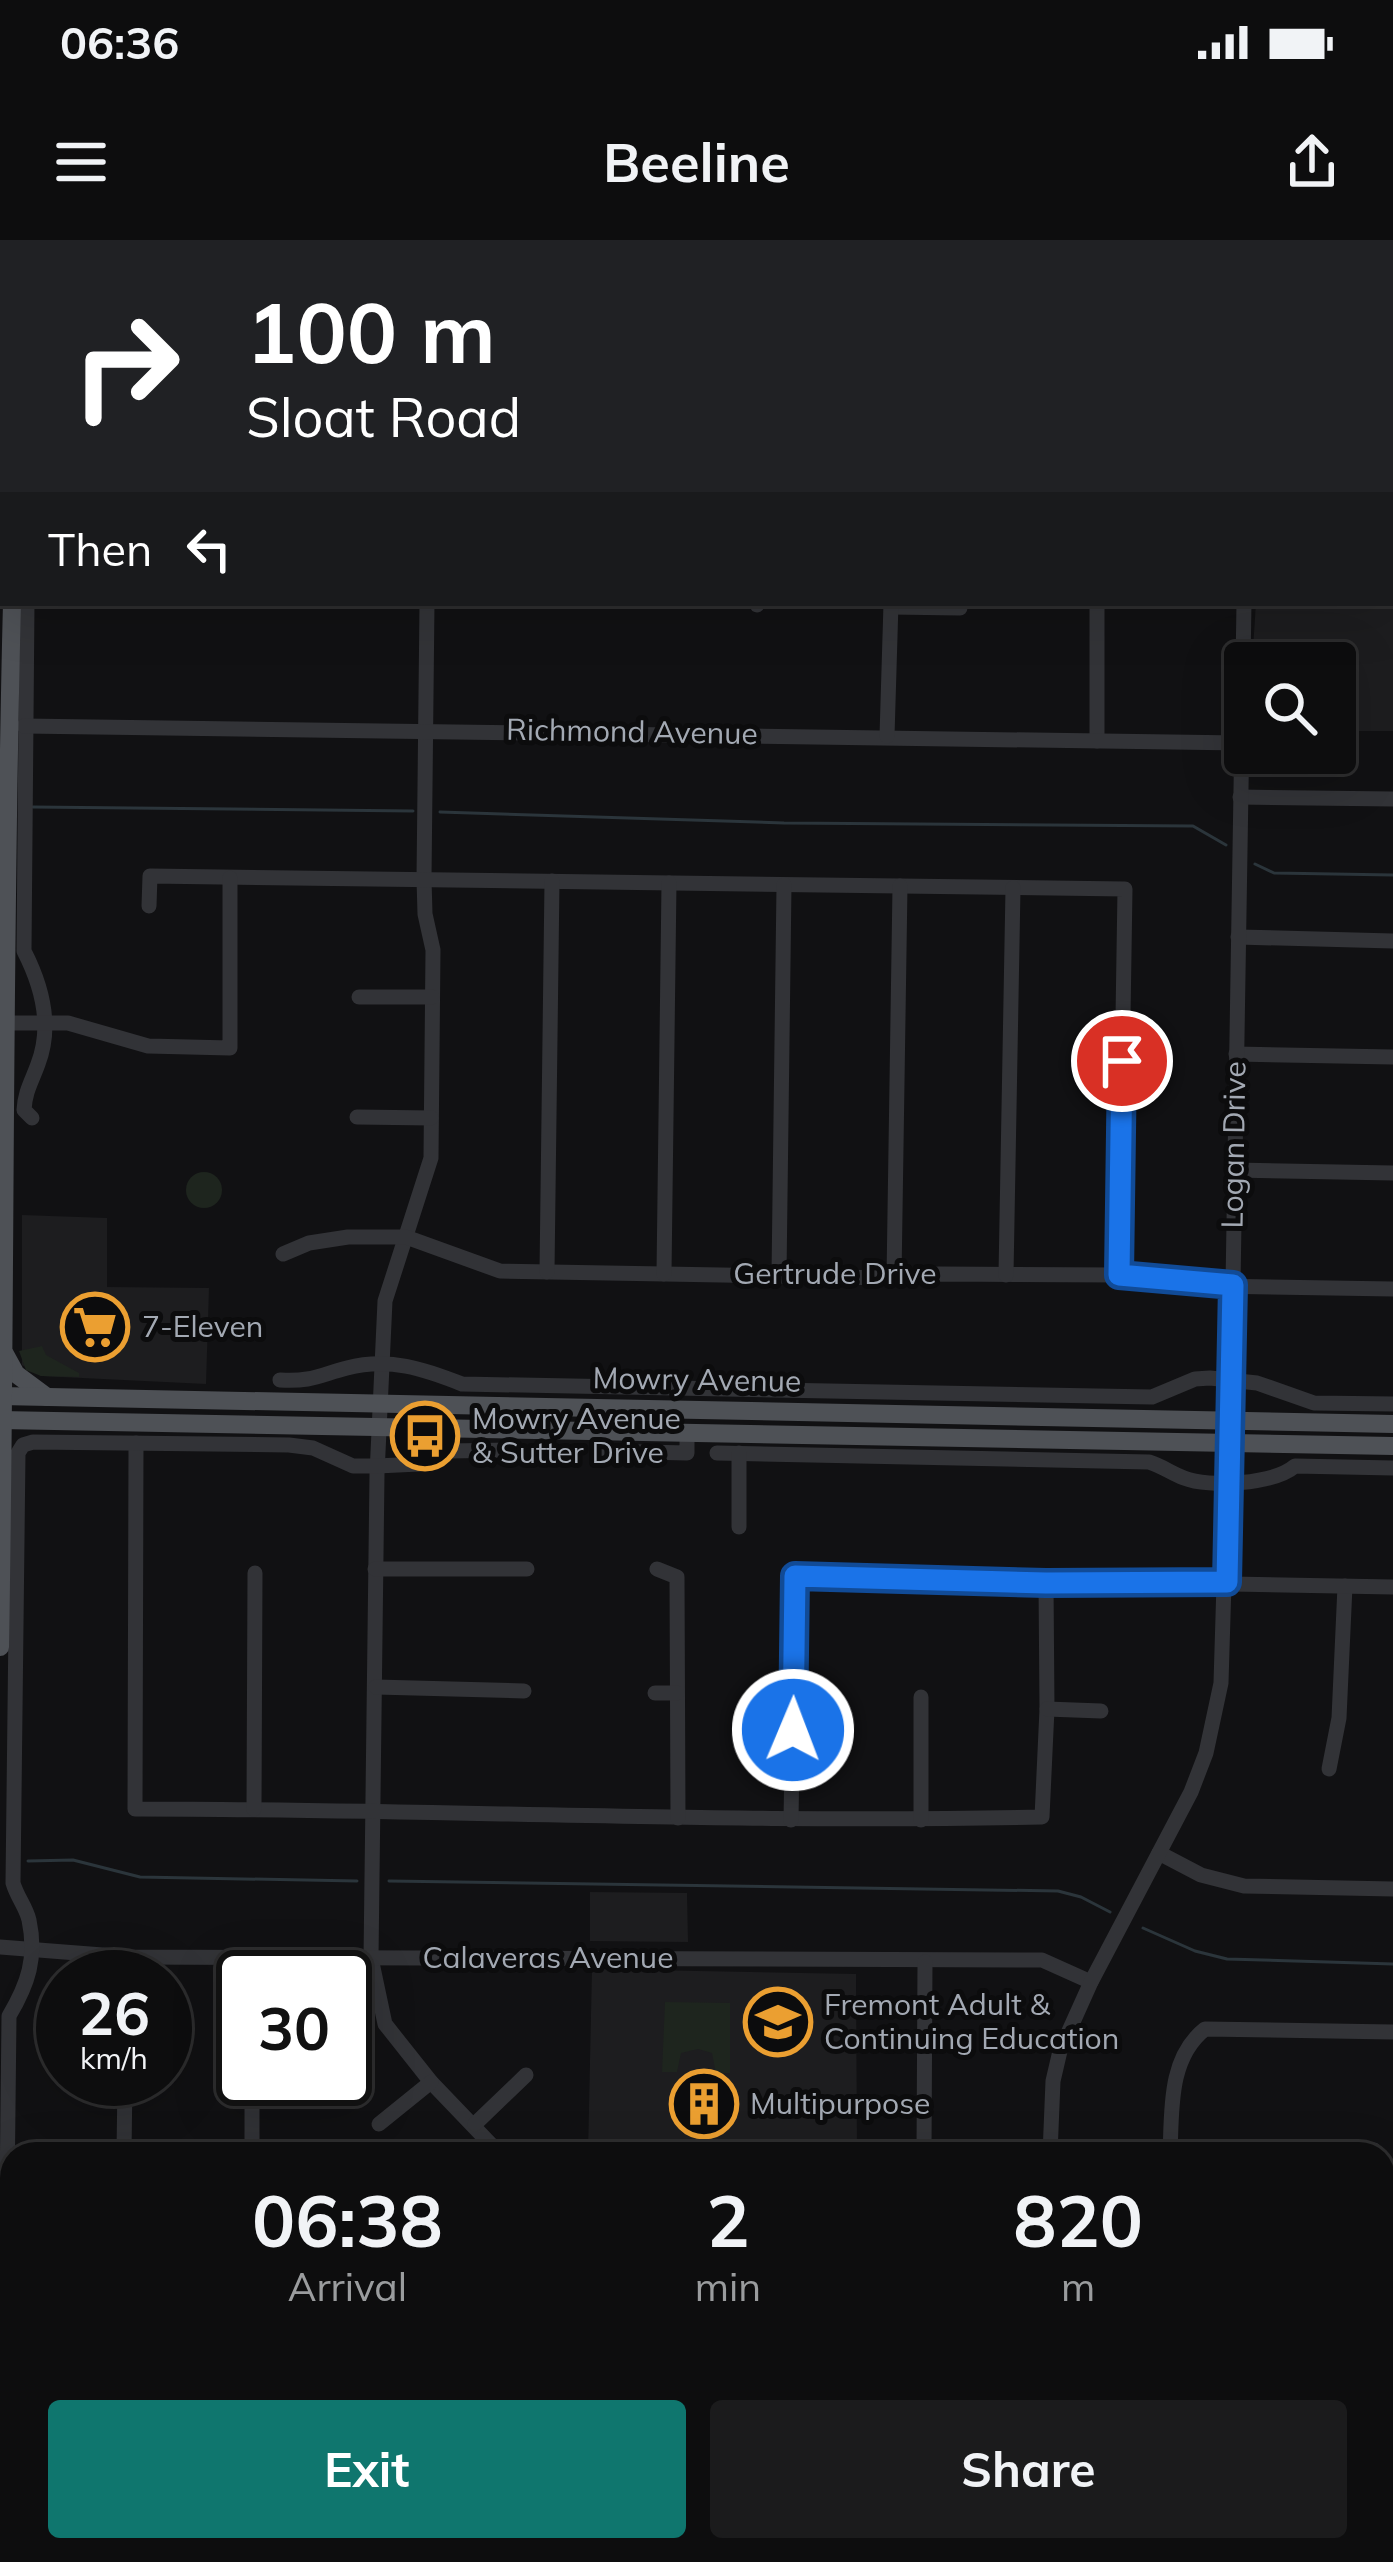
<!DOCTYPE html>
<style>
:root{--surface:#0d0d0e;--page:#1b1b1c;--text:#f1f3f6;--muted:#9a9c9e;--line:#2d2d2e;--accent:#0f766e}
body{margin:0;font-family:Mulish,sans-serif;background:var(--page);color:var(--text);height:100vh;display:flex;flex-direction:column;font-size:45px;white-space:nowrap}
*{box-sizing:border-box;margin:0}
p{font-size:39px;color:var(--muted)}
.icon{flex:none;width:66px;height:66px;fill:none;stroke:currentColor;stroke-width:2;stroke-linecap:round;stroke-linejoin:round}
.map{position:relative;flex:1;overflow:hidden}
.sheet{position:absolute;left:0px;top:1902px;width:1395px;height:420px;display:flex;flex-direction:column;background:var(--surface);border-radius:36px 36px 0 0;box-shadow:0 12px 48px #0002,0 0 0 3px var(--line)}
.sheet>*{flex:none}
.hud{position:absolute;left:0px;top:0px;width:1395px;height:366px;box-shadow:0 12px 48px #0002,0 0 0 3px var(--line);background:#202124;color:#fff;overflow:hidden}
.controls{position:absolute;left:1224px;top:402px;display:grid;gap:24px}
.controls a{display:grid;place-items:center;width:132px;height:132px;border-radius:12px;background:var(--surface);box-shadow:0 12px 48px #0002,0 0 0 3px var(--line);font-size:60px}
.speed{position:absolute;left:36px;top:1710px;display:flex;gap:24px;font-size:60px;font-weight:700;text-align:center}
.speed>*{display:grid;place-content:center;width:156px;height:156px;border-radius:50%;background:var(--surface);box-shadow:0 12px 48px #0002,0 0 0 3px var(--line);line-height:1}
.speed small{font-size:30px;font-weight:400}
.speed .limit{border:6px solid #111;border-radius:18px;background:#fff;color:#111}
.pin{position:absolute;display:grid;place-items:center;width:102px;height:102px;color:#fff;margin:-51px;border:6px solid #fff;border-radius:50%;box-shadow:0 3px 12px #0007}
.me{position:absolute;width:132px;margin:-66px;rotate:1deg;stroke-linejoin:round;filter:drop-shadow(0 0 9px #0008)}
.turn{display:flex;align-items:center;gap:42px;height:252px;padding:0 48px;font-size:54px}
.turn .icon{width:156px;height:156px;stroke-width:2.5}
.turn b{display:block;font-size:84px;line-height:102px}
.then{display:flex;align-items:center;height:114px;padding:0 48px;background:#0003;gap:24px;font-size:45px}
.eta{display:flex;justify-content:space-evenly;align-items:center;height:204px;text-align:center}
.eta b{font-size:72px;font-weight:700;line-height:84px}
.action{display:flex;gap:24px;margin-top:auto;padding:24px 48px}
.action a{flex:1;height:138px;border-radius:12px;background:var(--accent);color:#fff;font-size:48px;font-weight:700;line-height:138px;text-align:center}
.action a+a{background:var(--page);color:var(--text)}
.status{display:flex;justify-content:space-between;align-items:center;height:84px;padding:0 60px;background:var(--surface);direction:ltr}
.status svg{height:33px;fill:currentColor}
header{display:flex;justify-content:space-between;align-items:center;height:156px;padding:0 48px;background:var(--surface);font-size:54px;font-weight:700}
.map>svg:first-child{display:block}
.built{fill:#1d1d1f}
.green{fill:#1e251e}
.lines{fill:none;stroke-linecap:round;stroke-linejoin:round}
.stream{stroke:#2b353b;stroke-width:3}
.minor{stroke:#323337;stroke-width:15}
.major{stroke:#4e5156;stroke-width:18}
.route-casing{stroke:#114b97;stroke-width:30}
.route{stroke:#1a73e8;stroke-width:21}
.labels{text-anchor:middle;stroke-width:10;stroke-linejoin:round;paint-order:stroke}
.street-label{font-size:30px;fill:#a3a9b3;stroke:#0c0c0d}
.poi-label{font-size:30px;fill:#a3a9b3;stroke:#0c0c0d;text-anchor:start}
</style>
<div class="status"><b>06:36</b><svg viewBox="0 0 49 12"><path d="M0 12V9h3v3zM5 12V6h3v6zM10 12V3h3v9zM15 12V0h3v12zM26 1h20v11H26zM47 4h2v5h-2z"/></svg></div>
<header><svg class="icon" aria-label="menu" viewBox="0 0 24 24"><path d="M4 6h16M4 12h16M4 18h16"/></svg>Beeline<svg class="icon" aria-label="share" viewBox="0 0 24 24"><path d="M12 15V3M7 8l5-5 5 5M5 13v7h14v-7"/></svg></header>
<div class="map">
<svg width="1393" height="2322" viewBox="0 0 1393 2322">
<rect width="100%" height="100%" fill="#111113"/>
<g class="built">
<path d="M1393 270V491H1335V423H1252L1256 363H1392Z"/>
<path d="M22 975 107 978V1047L209 1048 206 1144 41 1136 22 1125Z"/>
<path d="M590 1652 687 1653 688 1702 590 1701Z"/>
<path d="M592 1729 856 1734 857 1914H588Z"/>
<path d="M1383 2088 1393 2089V2322H1160V2310H1383Z"/>
</g>
<g class="green">
<circle cx="204" cy="950" r="18"/>
<path d="M42 1106 46 1115 79 1133V1137L41 1136 26 1130 19 1111Z"/>
<path d="M665 1762 730 1763V1833H716L712 1813 698 1809 681 1813 677 1832H662Z"/>
</g>
<g class="lines">
<g class="stream">
<path d="M33 567 413 571"/>
<path d="M440 572 784 583 1193 586 1226 605"/>
<path d="M1255 624 1274 633 1393 635"/>
<path d="M28 1621 73 1620 140 1637 357 1641"/>
<path d="M389 1641 1058 1651 1081 1657 1110 1672"/>
<path d="M1143 1688 1195 1711 1227 1719 1393 1724"/>
</g>
<g class="minor">
<path d="M30 3V0"/>
<path d="M434 3V0"/>
<path d="M712 3 718 0"/>
<path d="M894 3V0"/>
<path d="M1233 3V0"/>
<path d="M1353 3V0"/>
<path d="M0 91H3"/>
<path d="M1392 93H1393"/>
<path d="M1392 209H1393"/>
<path d="M27 363 24 711C42 746 53 785 38 824 32 841 25 851 24 870L32 878"/>
<path d="M427 363 424 639 425 674 433 710 431 918 385 1061 377 1234 371 1718 385 1784 431 1842 500 1914"/>
<path d="M756 363 757 365"/>
<path d="M1097 363V501"/>
<path d="M891 367 960 368"/>
<path d="M24 486 1241 503"/>
<path d="M887 496 891 363"/>
<path d="M1240 557 1393 559"/>
<path d="M149 666 150 636 1125 649 1119 1035"/>
<path d="M1238 697 1393 701"/>
<path d="M359 757H432"/>
<path d="M0 783H68L148 806 230 808V638"/>
<path d="M1236 814 1393 817"/>
<path d="M357 877 431 878"/>
<path d="M1234 930 1393 933"/>
<path d="M283 1014 309 1003 348 997H406L500 1031 894 1038 939 1034 1119 1035 1176 1037 1212 1046 1393 1049"/>
<path d="M547 1032 552 641"/>
<path d="M664 1034 669 643"/>
<path d="M779 1035 784 645"/>
<path d="M1006 1035 1013 648"/>
<path d="M894 1038 900 646"/>
<path d="M280 1140C311 1142 320 1135 347 1128 389 1117 424 1129 462 1144L1152 1157 1195 1139 1210 1138 1257 1143 1314 1163 1393 1164"/>
<path d="M601 1192V1211L687 1213V1193"/>
<path d="M136 1203 135 1569C437 1569 739 1584 1042 1577L1047 1469 1046 1343"/>
<path d="M717 1213 1149 1222C1162 1226 1171 1233 1184 1238 1209 1248 1274 1244 1295 1226L1393 1228"/>
<path d="M739 1287V1213"/>
<path d="M375 1329H527"/>
<path d="M657 1329 677 1337 678 1578"/>
<path d="M376 1447 524 1451"/>
<path d="M655 1453H677"/>
<path d="M1047 1469 1101 1471"/>
<path d="M1329 1529 1339 1478 1345 1346"/>
<path d="M254 1569 255 1333"/>
<path d="M791 1580 795 1336 1393 1347"/>
<path d="M921 1580V1457"/>
<path d="M1159 1613 1201 1635 1244 1646 1393 1649"/>
<path d="M0 1707 128 1717 1042 1720 1091 1742"/>
<path d="M251 1718V1737"/>
<path d="M128 1737V1717"/>
<path d="M252 1839V1914"/>
<path d="M379 1884 431 1842"/>
<path d="M475 1884 526 1835"/>
<path d="M1171 1907 1374 1910"/>
<path d="M124 1914 125 1839"/>
<path d="M924 1914 925 1722"/>
<path d="M1050 1914 1053 1841 1060 1811 1091 1742 1191 1552 1206 1513 1221 1443 1233 1045 1244 363"/>
<path d="M1170 1914C1172 1871 1168 1818 1205 1789L1393 1792"/>
<path d="M1383 2028H1393"/>
<path d="M218 2310 231 2322"/>
<path d="M862 2314V2310"/>
<path d="M632 2315 633 2310"/>
<path d="M747 2315V2310"/>
<path d="M1101 2315V2310"/>
<path d="M3 2322 9 1776C28 1744 37 1718 29 1680 26 1667 17 1657 13 1643L18 1213 23 1205 33 1202 289 1205 313 1208 353 1226H377L419 1224 449 1211 515 1210"/>
<path d="M249 2322 258 2310"/>
<path d="M404 2322V2310"/>
<path d="M520 2322 521 2310"/>
<path d="M983 2322 984 2310"/>
</g>
<g class="major">
<path d="M17 3V0"/>
<path d="M0 61V0"/>
<path d="M5 1114 16 1134 47 1157"/>
<path d="M0 1156 1393 1184"/>
<path d="M0 1180 1393 1206"/>
<path d="M0 1407C6 1059 3 711 12 363"/>
</g>
</g>
<g class="lines">
<defs>
<path id="route" d="M793 1490 795 1336 1046 1343 1227 1342 1233 1045 1119 1035 1122 821"/>
</defs>
<use href="#route" class="route-casing"/>
<use href="#route" class="route"/>
</g>
<defs>
<symbol id="supermarket-ring" viewBox="-11 -11 22 22"><circle r="9.5" fill="#0c0c0d" stroke="#eb9f31" stroke-width="1.5"/><path d="M-6-5.5h2.5l.6 2H6L4.5 2H-2.5L-4.4-4H-6ZM-1.5 3.2a1.3 1.3 0 1 0 .1 0ZM3 3.2a1.3 1.3 0 1 0 .1 0Z" fill="#eb9f31"/></symbol>
<symbol id="bus-ring" viewBox="-11 -11 22 22"><circle r="9.5" fill="#0c0c0d" stroke="#eb9f31" stroke-width="1.5"/><path d="M-5-6H5V4H4V6H2V4H-2V6H-4V4H-5ZM-3.5-4V0h7V-4ZM-3.5 1.2v1.5H-2V1.2ZM2 1.2v1.5H3.5V1.2Z" fill="#eb9f31"/></symbol>
<symbol id="university-ring" viewBox="-11 -11 22 22"><circle r="9.5" fill="#0c0c0d" stroke="#eb9f31" stroke-width="1.5"/><path d="M0-5L7-2L0 1L-7-2ZM-4 1L0 2.5L4 1V4Q0 6-4 4Z" fill="#eb9f31"/></symbol>
<symbol id="building-ring" viewBox="-11 -11 22 22"><circle r="9.5" fill="#0c0c0d" stroke="#eb9f31" stroke-width="1.5"/><path d="M-4-6H4V6H1V3H-1V6H-4ZM-2.5-4.3h1.7v1.8h-1.7ZM.8-4.3h1.7v1.8H.8ZM-2.5-1h1.7V.8h-1.7ZM.8-1h1.7V.8H.8Z" fill="#eb9f31"/></symbol>
</defs>
<g fill-rule="evenodd">
<use href="#supermarket-ring" x="57" y="1049" width="76" height="76"/>
<use href="#bus-ring" x="387" y="1158" width="76" height="76"/>
<use href="#university-ring" x="740" y="1744" width="76" height="76"/>
<use href="#building-ring" x="666" y="1826" width="76" height="76"/>
</g>
<g class="labels">
<g class="street-label">
<text transform="translate(632 492) rotate(1)" y="10">Richmond Avenue</text>
<text transform="translate(1234 905) rotate(-89)" y="10">Logan Drive</text>
<text x="835" y="1044">Gertrude Drive</text>
<text transform="translate(697 1140) rotate(1)" y="10">Mowry Avenue</text>
<text x="548" y="1728">Calaveras Avenue</text>
</g>
<g class="poi-label">
<text x="142" y="1097">7-Eleven</text>
<text x="472" y="1189">Mowry Avenue<tspan x="472" dy="34">&amp; Sutter Drive</tspan></text>
<text x="824" y="1775">Fremont Adult &amp;<tspan x="824" dy="34">Continuing Education</tspan></text>
<text x="750" y="1874">Multipurpose</text>
</g>
</g>
</svg>
<div class="controls">
<a><svg class="icon" aria-label="search" viewBox="0 0 24 24"><circle cx="10" cy="10" r="6"/><path d="M15 15l6 6"/></svg></a>
</div>
<div class="speed"><div>26<small>km/h</small></div><div class="limit">30</div></div>
<div class="pin" style="left:1122px;top:821px;background:#d93025"><svg class="icon" aria-label="arrive" viewBox="0 0 24 24"><path d="M6 21V4h12l-3 4 3 4H6"/></svg></div>
<svg class="me" style="left:793px;top:1490px" viewBox="-20 -20 40 40"><circle r="17" fill="#1a73e8" stroke="#fff" stroke-width="3"/><path d="M0-11L8 9 0 5-8 9z" fill="#fff"/></svg>
<div class="hud">
<div class="turn"><svg class="icon" aria-label="right" viewBox="0 0 24 24"><path d="M7 20v-9h11M14 6l5 5-5 5"/></svg><div><b>100 m</b>Sloat Road</div></div>
<div class="then">Then<svg class="icon" aria-label="left" viewBox="0 0 24 24"><path d="M17 20v-9H6M10 6l-5 5 5 5"/></svg></div>
</div>
<section class="sheet">
<div class="eta">
<div><b>06:38</b><p>Arrival</p></div>
<div><b>2</b><p>min</p></div>
<div><b>820</b><p>m</p></div>
</div>
<div class="action"><a>Exit</a><a>Share</a></div>
</section>
</div>
